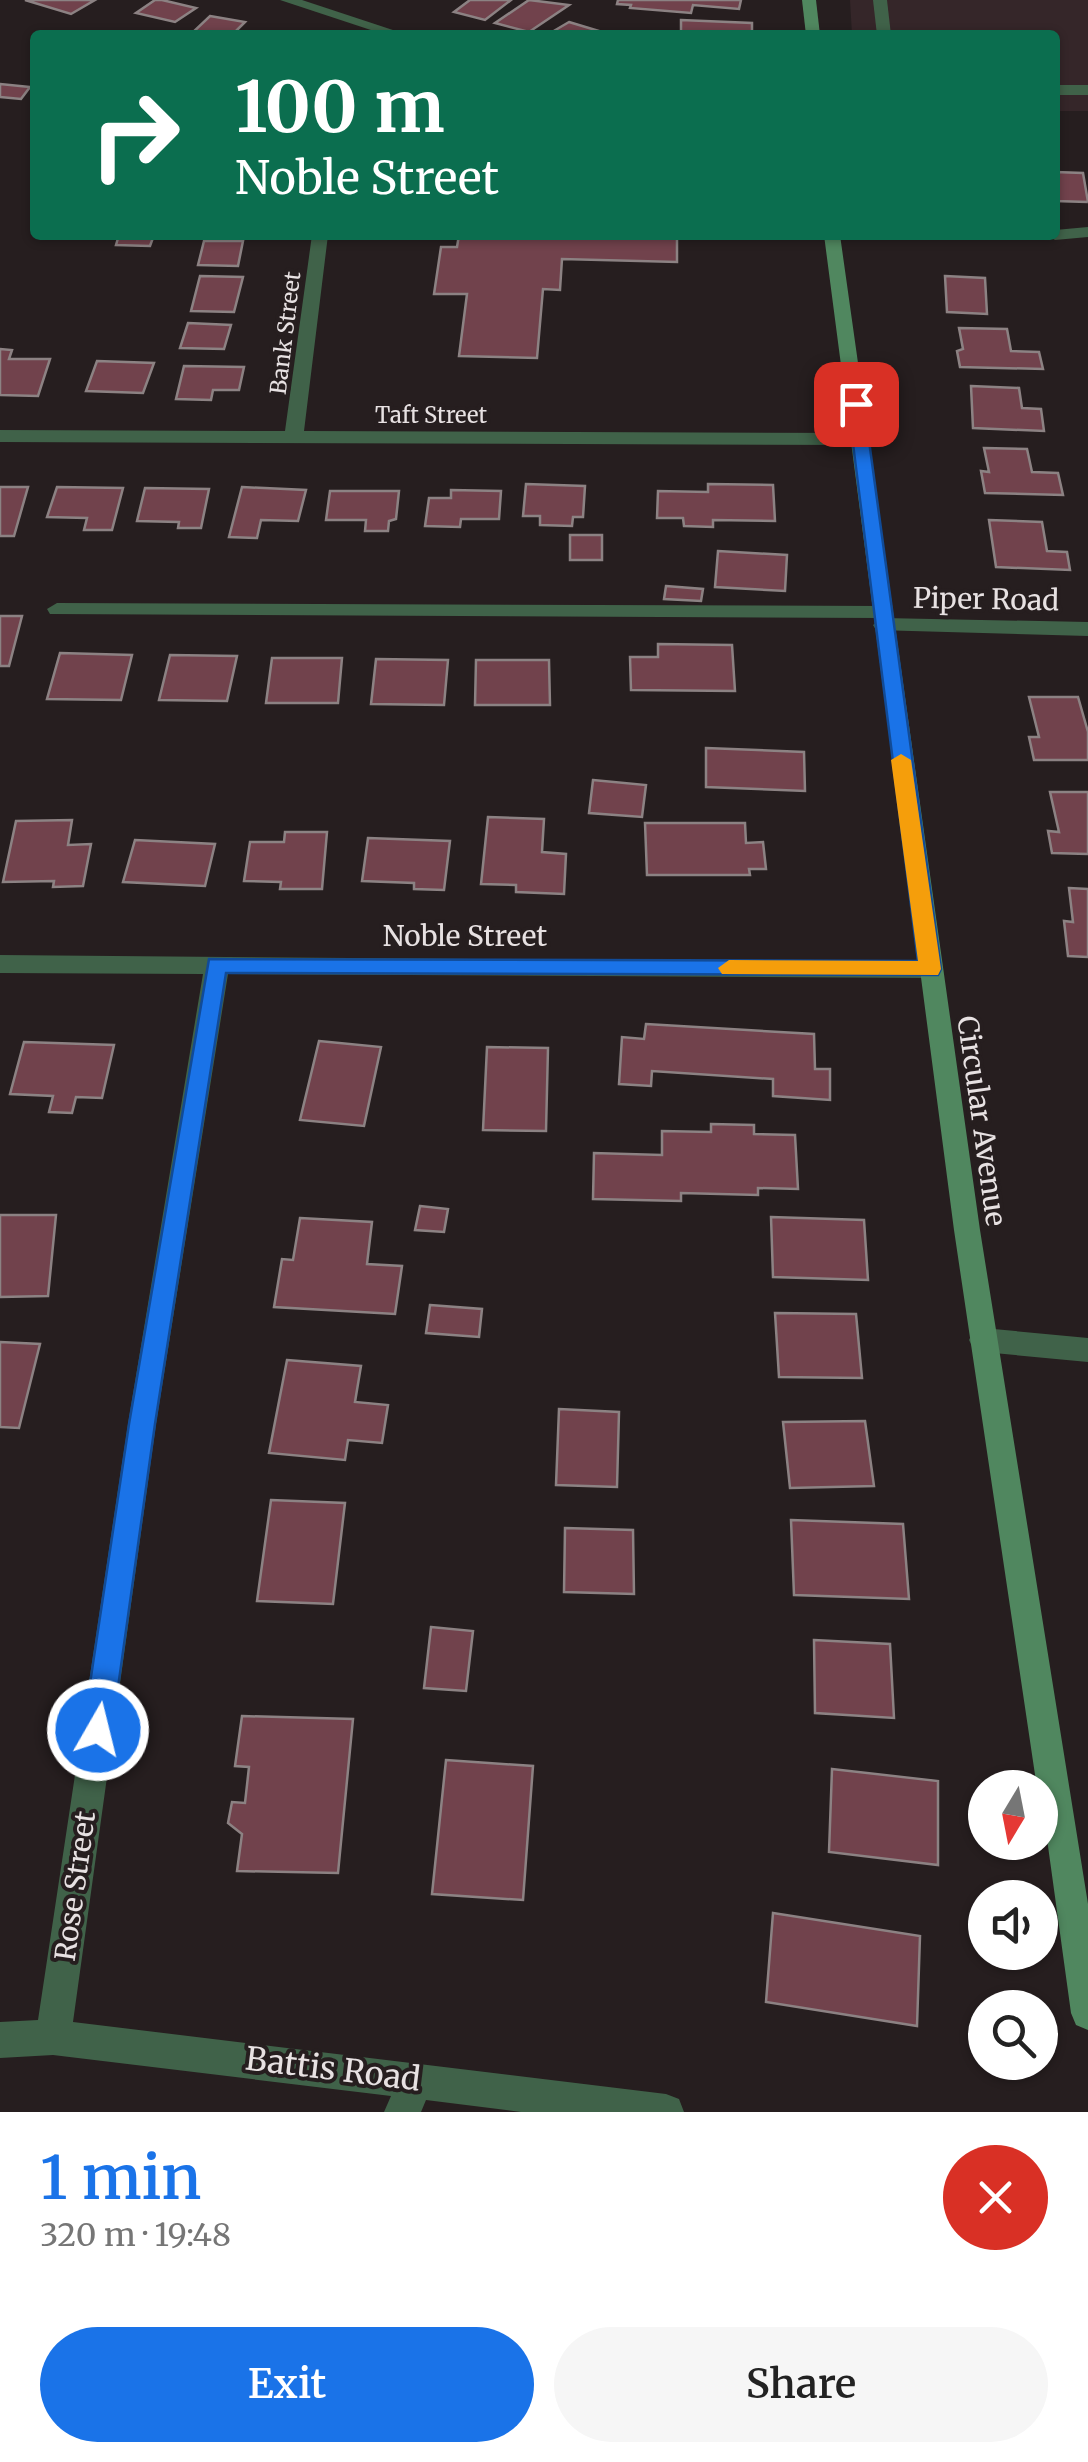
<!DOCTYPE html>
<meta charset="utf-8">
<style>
:root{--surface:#fff;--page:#f6f6f6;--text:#222;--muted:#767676;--accent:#1a73e8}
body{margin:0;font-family:Merriweather,serif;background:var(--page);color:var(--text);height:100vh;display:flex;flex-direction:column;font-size:38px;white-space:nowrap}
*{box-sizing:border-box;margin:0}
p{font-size:32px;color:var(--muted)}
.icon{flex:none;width:55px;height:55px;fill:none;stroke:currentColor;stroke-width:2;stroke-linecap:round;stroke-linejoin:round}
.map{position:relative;height:2112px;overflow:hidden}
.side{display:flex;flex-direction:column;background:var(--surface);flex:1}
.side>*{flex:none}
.guide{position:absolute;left:30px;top:30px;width:1030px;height:210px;border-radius:10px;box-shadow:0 2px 8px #0004;background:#0b6e4f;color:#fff;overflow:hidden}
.needle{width:65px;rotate:190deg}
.buttons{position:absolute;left:968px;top:1770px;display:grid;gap:20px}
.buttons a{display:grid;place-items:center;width:90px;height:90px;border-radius:50%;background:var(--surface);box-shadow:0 2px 8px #0004;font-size:50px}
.pin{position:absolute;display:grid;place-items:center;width:85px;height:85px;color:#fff;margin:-42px;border-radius:20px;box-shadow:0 5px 15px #0006}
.me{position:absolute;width:110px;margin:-55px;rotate:8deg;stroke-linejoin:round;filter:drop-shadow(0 0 8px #0008)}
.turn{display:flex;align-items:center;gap:35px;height:210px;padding:0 40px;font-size:45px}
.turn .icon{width:130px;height:130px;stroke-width:2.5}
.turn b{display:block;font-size:70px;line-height:85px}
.round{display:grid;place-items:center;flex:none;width:105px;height:105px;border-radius:52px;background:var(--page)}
.head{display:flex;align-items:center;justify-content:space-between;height:170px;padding:0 40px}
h1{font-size:60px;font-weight:600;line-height:75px;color:var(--accent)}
.cta{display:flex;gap:20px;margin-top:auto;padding:20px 40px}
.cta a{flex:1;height:115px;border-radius:60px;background:var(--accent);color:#fff;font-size:40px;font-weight:600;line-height:115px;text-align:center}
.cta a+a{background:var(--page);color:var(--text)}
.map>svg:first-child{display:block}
.built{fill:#352629}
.building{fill:#71424c;stroke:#8c8283;stroke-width:2.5}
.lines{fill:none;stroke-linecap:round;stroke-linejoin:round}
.service{fill:#406249;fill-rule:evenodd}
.minor{fill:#406249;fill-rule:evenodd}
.tertiary{fill:#406249;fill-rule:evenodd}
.secondary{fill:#50875f;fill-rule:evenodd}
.route{fill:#1a73e8;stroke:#114b97;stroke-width:2.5}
.slow{fill:#f59e0b}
.labels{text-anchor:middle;stroke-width:8;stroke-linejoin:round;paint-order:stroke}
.far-street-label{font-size:22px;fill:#e7e1e2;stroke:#261e1f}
.street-label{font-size:28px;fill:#e7e1e2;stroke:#261e1f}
.near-street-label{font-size:32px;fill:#e7e1e2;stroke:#261e1f}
</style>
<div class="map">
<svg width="1088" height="2112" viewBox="0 0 1088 2112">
<rect width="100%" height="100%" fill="#261e1f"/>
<path class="built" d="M850 0H1088V111H1055V35H852Z"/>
<g class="building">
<path d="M25 0H95L71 14Z"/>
<path d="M155 0H162L196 8 175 22 136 13Z"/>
<path d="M470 0H511L485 20 454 12Z"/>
<path d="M529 0 569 5 529 32 495 23Z"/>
<path d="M618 0H741L739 9 693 5 691 13 630 8 631 5 617 4Z"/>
<path d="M210 16 245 22 232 35H190Z"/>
<path d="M681 20 752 23V35L681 32Z"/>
<path d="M569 22 599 31 594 35H547Z"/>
<path d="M0 84 30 87 21 99 0 97Z"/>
<path d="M1055 172 1083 173 1088 202 1055 201Z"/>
<path d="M119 235H154L150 246 116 245Z"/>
<path d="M459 235H677V262L562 259 560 290 543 289 537 358 459 356 467 294H434L441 247H457Z"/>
<path d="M204 241H243L238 266 198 265Z"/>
<path d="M200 276 243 277 234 312 191 311Z"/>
<path d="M945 276 985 278 987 314 947 312Z"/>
<path d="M188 323 231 325 224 349 180 348Z"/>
<path d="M959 328 1007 329 1011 351 1039 352 1043 369 960 367 957 351 963 349Z"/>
<path d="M0 349 12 350 9 359H50L38 396 0 395Z"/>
<path d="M97 361 154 363 143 393 86 391Z"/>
<path d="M184 366 244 367 239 390H213L211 400 176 399Z"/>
<path d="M971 386 1019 388 1022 408 1041 409 1044 431 973 428Z"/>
<path d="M984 448 1027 449 1032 472 1058 473 1063 495 985 493 981 471 989 472Z"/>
<path d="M526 484 585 486 583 517H573L572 526 540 525V516H523Z"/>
<path d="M708 484 773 485 775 521 713 520V527L684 526 683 518H657L658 491 708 492Z"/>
<path d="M0 487H28L14 536H0Z"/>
<path d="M57 487 123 488 112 530H84L87 518 47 517Z"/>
<path d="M242 487 306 490 298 521 261 520 257 538 229 537Z"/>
<path d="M145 488 209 489 201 528H178L179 522 137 521Z"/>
<path d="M451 490 501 491 499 519H461L460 527 425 526 429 498H451Z"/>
<path d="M330 491H399L396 519 389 521 388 531H365L366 520H326Z"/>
<path d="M989 520 1042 522 1047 551 1067 552 1070 570 996 567Z"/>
<rect x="570" y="535" width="32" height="25"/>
<path d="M718 551 787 555 785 591 715 587Z"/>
<path d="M666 586 703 589 701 601 664 599Z"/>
<path d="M0 616H22L9 666H0Z"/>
<path d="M658 644 732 645 735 691 631 690 630 657H658Z"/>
<path d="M60 653 132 655 121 700 47 699Z"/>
<path d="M170 655 237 656 227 701 159 700Z"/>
<path d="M272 658H342L338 703H266Z"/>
<path d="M376 659 448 660 444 705 371 704Z"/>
<path d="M476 660H549L550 705H475Z"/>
<path d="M1029 697H1078L1088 732V760H1034L1029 737H1039Z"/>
<path d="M706 748 804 752 805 791 706 787Z"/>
<path d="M593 780 646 785 642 817 589 813Z"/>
<path d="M1050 792H1088V854L1052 853 1048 831 1059 832Z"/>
<path d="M488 817 544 819 542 852 566 854 564 894 516 892V885L481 884Z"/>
<path d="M72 820 68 845 91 844 83 886 53 887 54 881 3 882 16 821Z"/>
<path d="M645 823H745L746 843 763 842 766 869H749L750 875H647Z"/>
<path d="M285 832H327L322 889H280L281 882 244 881 250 842H284Z"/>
<path d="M368 838 450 841 444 890 414 889V883L362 881Z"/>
<path d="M135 840 215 844 205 886 123 882Z"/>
<path d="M1069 888 1088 889V957L1068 956 1064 921 1073 922Z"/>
<path d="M646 1024 814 1034 815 1069H830V1100L773 1096V1079L652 1071 651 1086 619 1084 622 1037 644 1039Z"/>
<path d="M319 1041 381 1047 364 1126 300 1120Z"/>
<path d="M24 1042 114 1045 102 1098 76 1097 72 1113 49 1112 53 1096 10 1094Z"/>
<path d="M487 1047 548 1048 546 1131 483 1130Z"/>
<path d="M711 1124 754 1125V1134L795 1135 798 1189 758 1188V1195L681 1193V1201L593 1199 594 1153 662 1155V1131L711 1132Z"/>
<path d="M420 1206 448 1209 444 1232 415 1230Z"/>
<path d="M0 1215H56L48 1296 0 1297Z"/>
<path d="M771 1217 864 1220 868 1280 773 1277Z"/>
<path d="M300 1218 372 1222 367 1264 402 1266 395 1314 274 1307 282 1259 293 1260Z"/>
<path d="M430 1305 482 1309 479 1337 426 1333Z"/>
<path d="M775 1313 856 1314 862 1378 779 1377Z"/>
<path d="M0 1342 40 1344 19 1428 0 1427Z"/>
<path d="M287 1360 361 1366 355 1402 388 1405 382 1443 348 1440 345 1460 269 1453Z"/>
<path d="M559 1409 619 1412 617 1487 556 1485Z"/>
<path d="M865 1421 874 1486 790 1488 783 1422Z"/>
<path d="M271 1500 345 1503 333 1604 257 1601Z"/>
<path d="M791 1520 903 1524 909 1599 794 1595Z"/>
<path d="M565 1528 633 1530 634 1594 564 1592Z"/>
<path d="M431 1627 473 1631 466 1691 424 1688Z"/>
<path d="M814 1640 890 1644 894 1718 815 1713Z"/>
<path d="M242 1716 353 1719 338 1873 237 1871 242 1834 228 1823 232 1802 245 1803 249 1767 235 1766Z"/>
<path d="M446 1760 533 1766 523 1900 432 1894Z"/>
<path d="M832 1769 938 1781V1865L829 1852Z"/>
<path d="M773 1913 920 1936 917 2026 766 2002Z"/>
</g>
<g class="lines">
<g class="service">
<path d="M873 0H887L891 35H877Z"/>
<rect x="1055" y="85" width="33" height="10"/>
<path d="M1088 227V237L1055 240 1047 235H1055V230Z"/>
<path d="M57 603 881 606 891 612 881 618 50 614 47 609Z"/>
</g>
<g class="minor">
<path d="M280 0H302L408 35H386Z"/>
<path d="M312 235H328L304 431 861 433 870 439 861 445 0 442V430L285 431Z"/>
<path d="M883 618 1088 622V636L876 630 873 625Z"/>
<path d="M0 955 939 963 942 969 939 975 930 978 228 974 156 1424 73 2022 666 2094 679 2099 684 2112H521L426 2100 421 2112H384L391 2096 53 2055 0 2058V2022L38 2020 128 1424 203 974 0 973Z"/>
</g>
<path class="tertiary" d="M983 1328 1088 1338V1362L983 1352 973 1348 969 1340 973 1332Z"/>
<g class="secondary">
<path d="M802 0H816L820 35H806Z"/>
<path d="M824 235H840L980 1230 1088 1904V2030L1076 2025 1071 2013 1040 1788H1037L954 1230Z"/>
</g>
</g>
<path class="route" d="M856 399 864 404 941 969 938 975 226 973 155 1424 112 1730 108 1740 98 1744 87 1740 83 1730 129 1424 209 959 918 961 848 404Z"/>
<path class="slow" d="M901 754 911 760 941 969 938 975 722 974 718 968 729 960 918 961 891 760Z"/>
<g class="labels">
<g class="far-street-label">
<text transform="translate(285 333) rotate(-83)" y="8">Bank Street</text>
<text x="431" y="423">Taft Street</text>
</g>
<g class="street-label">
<text transform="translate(986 599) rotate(1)" y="10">Piper Road</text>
<text x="465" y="946">Noble Street</text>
<text transform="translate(982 1121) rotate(82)" y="10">Circular Avenue</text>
<text transform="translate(75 1886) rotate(-82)" y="10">Rose Street</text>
</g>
<g class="near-street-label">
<text transform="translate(333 2069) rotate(7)" y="11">Battis Road</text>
</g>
</g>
</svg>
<div class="buttons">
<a><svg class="needle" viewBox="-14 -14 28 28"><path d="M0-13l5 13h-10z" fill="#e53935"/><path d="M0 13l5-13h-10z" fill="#767676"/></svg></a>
<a><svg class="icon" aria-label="sound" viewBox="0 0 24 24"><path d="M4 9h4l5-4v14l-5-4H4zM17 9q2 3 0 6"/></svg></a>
<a><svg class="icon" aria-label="search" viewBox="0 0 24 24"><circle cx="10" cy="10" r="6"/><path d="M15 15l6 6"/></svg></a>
</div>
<div class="pin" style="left:856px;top:404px;background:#d93025"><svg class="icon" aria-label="arrive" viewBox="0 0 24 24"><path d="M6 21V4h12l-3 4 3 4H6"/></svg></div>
<svg class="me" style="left:98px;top:1730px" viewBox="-20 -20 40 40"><circle r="17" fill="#1a73e8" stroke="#fff" stroke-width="3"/><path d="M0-11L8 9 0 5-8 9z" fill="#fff"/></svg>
<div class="guide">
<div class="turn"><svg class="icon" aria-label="right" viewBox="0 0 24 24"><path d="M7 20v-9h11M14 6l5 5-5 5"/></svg><div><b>100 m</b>Noble Street</div></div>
</div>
</div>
<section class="side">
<div class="head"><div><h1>1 min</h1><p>320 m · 19:48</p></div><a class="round" style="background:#d93025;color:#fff"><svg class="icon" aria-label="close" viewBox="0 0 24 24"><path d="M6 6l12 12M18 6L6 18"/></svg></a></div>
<div class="cta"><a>Exit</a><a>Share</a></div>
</section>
